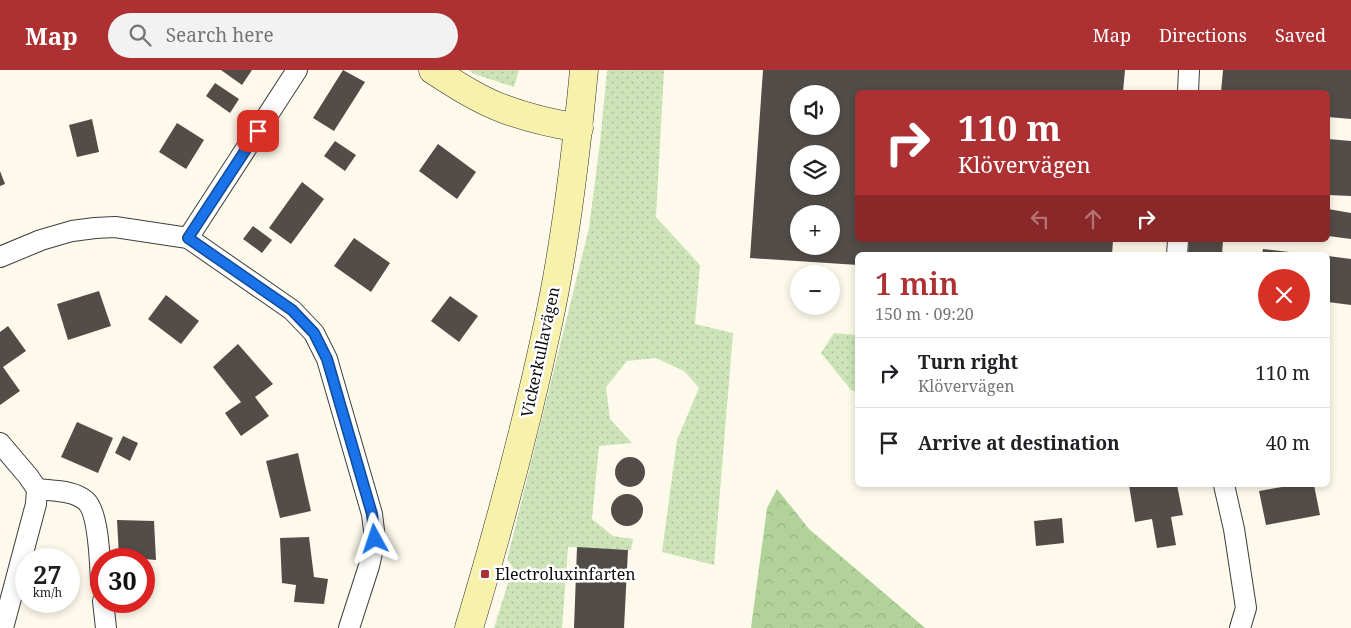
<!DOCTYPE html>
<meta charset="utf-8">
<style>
:root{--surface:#fff;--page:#f2f2f2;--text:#202124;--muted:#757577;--line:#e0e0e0;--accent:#ad3133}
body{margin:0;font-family:"Noto Serif",serif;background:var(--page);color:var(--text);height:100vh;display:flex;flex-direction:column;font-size:19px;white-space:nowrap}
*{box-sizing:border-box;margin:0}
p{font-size:16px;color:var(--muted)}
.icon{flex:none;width:28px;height:28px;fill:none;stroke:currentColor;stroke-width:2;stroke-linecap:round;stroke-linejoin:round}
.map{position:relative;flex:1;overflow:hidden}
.panel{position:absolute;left:855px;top:182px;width:475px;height:235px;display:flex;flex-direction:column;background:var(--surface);border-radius:8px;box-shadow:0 2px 8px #0003}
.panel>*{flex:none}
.hud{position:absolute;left:855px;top:20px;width:475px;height:152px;border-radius:8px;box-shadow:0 2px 8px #0003;background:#ad3133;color:#fff;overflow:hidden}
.controls{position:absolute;left:790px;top:15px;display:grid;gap:10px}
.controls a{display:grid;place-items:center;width:50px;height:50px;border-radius:50%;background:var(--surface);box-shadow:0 2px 8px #0003;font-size:25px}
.speed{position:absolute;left:15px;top:478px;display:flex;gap:10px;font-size:25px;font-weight:700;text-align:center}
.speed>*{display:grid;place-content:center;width:65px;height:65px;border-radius:50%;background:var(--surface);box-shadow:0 2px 8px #0003;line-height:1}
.speed small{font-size:12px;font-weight:400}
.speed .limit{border:8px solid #d22;background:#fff;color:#111}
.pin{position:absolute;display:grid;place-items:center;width:42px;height:42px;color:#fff;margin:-21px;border-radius:10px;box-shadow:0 2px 8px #0006}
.me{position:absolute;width:55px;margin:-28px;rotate:355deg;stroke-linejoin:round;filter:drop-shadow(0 0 4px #0008)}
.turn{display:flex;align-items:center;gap:18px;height:105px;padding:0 20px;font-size:22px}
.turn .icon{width:65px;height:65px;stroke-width:2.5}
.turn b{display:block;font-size:35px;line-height:42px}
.lanes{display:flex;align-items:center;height:48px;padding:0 20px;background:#0003;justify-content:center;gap:25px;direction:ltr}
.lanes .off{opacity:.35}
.round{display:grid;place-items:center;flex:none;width:52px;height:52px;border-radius:26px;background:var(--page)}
.head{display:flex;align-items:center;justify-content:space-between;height:85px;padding:0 20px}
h1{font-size:30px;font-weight:600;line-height:38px;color:var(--accent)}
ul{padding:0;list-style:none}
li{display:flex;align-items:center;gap:15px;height:70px;padding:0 20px;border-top:1px solid var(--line)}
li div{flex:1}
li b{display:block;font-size:19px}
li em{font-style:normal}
header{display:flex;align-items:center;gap:30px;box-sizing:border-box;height:70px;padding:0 25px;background:var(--accent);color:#fff}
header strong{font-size:24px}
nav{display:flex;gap:28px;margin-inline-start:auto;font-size:18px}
.search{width:350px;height:45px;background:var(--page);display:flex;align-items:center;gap:12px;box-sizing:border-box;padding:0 18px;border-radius:28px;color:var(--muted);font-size:19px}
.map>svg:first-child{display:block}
.grass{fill:url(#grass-dots)}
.forest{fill:url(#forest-crowns)}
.building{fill:#524d48;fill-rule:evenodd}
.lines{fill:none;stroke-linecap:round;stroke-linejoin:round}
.street-casing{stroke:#3e3e3e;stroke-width:22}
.secondary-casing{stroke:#2d2d2d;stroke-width:29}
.street{stroke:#fff;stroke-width:20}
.secondary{stroke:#f7f1ac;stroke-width:28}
.route-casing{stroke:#114b97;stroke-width:12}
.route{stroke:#1a73e8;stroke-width:9}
.poi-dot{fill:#ad3133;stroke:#fff;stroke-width:2}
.labels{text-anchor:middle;stroke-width:5;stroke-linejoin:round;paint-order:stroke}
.street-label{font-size:16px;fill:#0b0b0b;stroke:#fff}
.poi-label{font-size:16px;fill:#0b0b0b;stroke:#fff;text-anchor:start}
</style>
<header>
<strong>Map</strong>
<div class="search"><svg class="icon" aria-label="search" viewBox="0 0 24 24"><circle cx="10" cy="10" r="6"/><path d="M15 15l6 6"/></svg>Search here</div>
<nav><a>Map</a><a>Directions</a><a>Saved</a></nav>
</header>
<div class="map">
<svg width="1351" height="558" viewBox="0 0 1351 558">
<defs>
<pattern id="grass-dots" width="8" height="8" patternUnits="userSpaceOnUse" patternTransform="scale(1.25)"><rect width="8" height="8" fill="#cde4b8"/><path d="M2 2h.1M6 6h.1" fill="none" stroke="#afc29d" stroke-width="1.8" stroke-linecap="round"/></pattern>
<pattern id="forest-crowns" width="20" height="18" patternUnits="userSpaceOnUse" patternTransform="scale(1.25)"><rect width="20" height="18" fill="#b1d399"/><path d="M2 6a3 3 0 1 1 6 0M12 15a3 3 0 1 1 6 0" fill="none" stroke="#97b482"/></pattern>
</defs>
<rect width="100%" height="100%" fill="#fdfaeb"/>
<g class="grass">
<path d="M469 0H519L514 17 474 4Z"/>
<path d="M607 0H664L656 147 700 195 695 254 733 263 714 495 662 482 677 370 699 318 684 301 656 288 627 291 606 317 610 349 632 373 599 376 592 449 613 466 633 469 631 480 568 477 562 558H494L513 497 507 490 589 158 600 73Z"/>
<path d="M834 263 857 265V322L851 320 821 283Z"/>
</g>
<path class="forest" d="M777 419 809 459 925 558H751L767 438Z"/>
<g class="building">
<path d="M221 0H252L242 15Z"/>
<path d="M343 0 365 12 334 61 313 48Z"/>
<path d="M763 0H1125L1123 22H858V170H1113L1112 185H858V195L750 188ZM799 24H831V56H799ZM799 84H831V116H799ZM799 144H831V176H799Z"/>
<path d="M1223 0H1351V49L1328 47V22H1221Z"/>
<path d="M215 13 239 29 230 43 206 26Z"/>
<path d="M92 49 99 82 77 87 69 55Z"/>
<path d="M177 53 204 70 186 99 159 82Z"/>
<path d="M1328 69 1351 71V126L1328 125Z"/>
<path d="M335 71 356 85 345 101 324 86Z"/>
<path d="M438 74 476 102 457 129 419 101Z"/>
<path d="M0 101 5 114 0 116Z"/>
<path d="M302 112 324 129 291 174 269 158Z"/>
<path d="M1328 139 1351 143V169L1328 166Z"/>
<path d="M253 156 272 170 262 183 243 169Z"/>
<path d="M354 168 390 193 371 222 334 196Z"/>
<path d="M1189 170H1223L1222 185H1188Z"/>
<path d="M1263 179 1307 184V185H1262Z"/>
<path d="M1328 186 1351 189V235L1328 232Z"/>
<path d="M99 221 111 256 68 270 57 234Z"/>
<path d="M166 225 199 251 181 274 148 249Z"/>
<path d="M450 226 478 246 459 272 431 251Z"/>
<path d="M8 256 26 281 3 297 20 321 0 335V262Z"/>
<path d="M238 274 273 314 255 327 269 346 241 366 225 343 241 332 213 297Z"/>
<path d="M77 352 113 368 98 403 61 387Z"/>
<path d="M123 366 138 373 130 391 115 383Z"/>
<path d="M298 383 311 441 280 448 266 391Z"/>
<circle cx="630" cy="402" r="15"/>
<path d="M1129 415H1177L1183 445 1171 447 1176 475 1157 478 1152 449 1135 452Z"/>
<path d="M1294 415H1314L1320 445 1266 455 1259 421Z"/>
<circle cx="627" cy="440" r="16"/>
<path d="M1062 448 1064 473 1036 476 1034 451Z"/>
<path d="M117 450 154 451 156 490 119 487Z"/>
<path d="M309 467 314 507 328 509 324 534 294 532 296 515 282 513 280 468Z"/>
<path d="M577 477 628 480 624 558H574Z"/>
</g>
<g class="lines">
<defs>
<g id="street">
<path d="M1188 22 1189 0"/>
<path d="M188 168 297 0"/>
<path d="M1177 185 1178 170"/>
<path d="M0 187 41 170 72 161 95 158 115 157 188 168 292 240 314 263 327 289 372 444 375 469 369 496 349 558"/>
<path d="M0 373 28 406 37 419 36 434 3 558"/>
<path d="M1224 415 1234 459 1246 538 1240 558"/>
<path d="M37 419C52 421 74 420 86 431 99 443 100 494 101 512"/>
<path d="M103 531 106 558"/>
</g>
<g id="secondary">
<path d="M433 0C455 14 479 30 504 39 528 48 554 54 579 58"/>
<path d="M469 558C499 458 526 357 548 254 566 171 576 85 584 0"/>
</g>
</defs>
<use href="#street" class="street-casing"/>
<use href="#secondary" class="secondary-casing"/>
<use href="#street" class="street"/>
<use href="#secondary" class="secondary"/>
</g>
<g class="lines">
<defs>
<path id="route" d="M258 61 188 168 292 240 314 263 327 289 372 444 375 469"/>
</defs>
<use href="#route" class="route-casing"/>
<use href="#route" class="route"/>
</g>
<rect class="poi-dot" x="480" y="499" width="10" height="10" rx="2.5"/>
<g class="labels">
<g class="street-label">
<text transform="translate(540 282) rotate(-78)" y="6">Vickerkullavägen</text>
</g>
<g class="poi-label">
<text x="495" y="510">Electroluxinfarten</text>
</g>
</g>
</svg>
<div class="controls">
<a><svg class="icon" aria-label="sound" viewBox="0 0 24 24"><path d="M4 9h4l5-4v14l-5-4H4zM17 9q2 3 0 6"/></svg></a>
<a><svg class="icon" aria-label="layers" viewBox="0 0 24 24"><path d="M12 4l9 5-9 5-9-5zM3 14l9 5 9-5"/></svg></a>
<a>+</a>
<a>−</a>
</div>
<div class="speed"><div>27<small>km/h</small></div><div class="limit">30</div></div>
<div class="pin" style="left:258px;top:61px;background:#d93025"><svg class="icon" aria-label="arrive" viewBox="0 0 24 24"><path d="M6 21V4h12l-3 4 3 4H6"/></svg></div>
<svg class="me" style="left:375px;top:469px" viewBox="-20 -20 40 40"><path d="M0-17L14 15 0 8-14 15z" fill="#1a73e8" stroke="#fff" stroke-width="4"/></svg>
<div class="hud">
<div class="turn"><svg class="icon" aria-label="right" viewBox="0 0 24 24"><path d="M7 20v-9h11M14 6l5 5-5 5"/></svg><div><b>110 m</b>Klövervägen</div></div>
<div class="lanes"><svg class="icon off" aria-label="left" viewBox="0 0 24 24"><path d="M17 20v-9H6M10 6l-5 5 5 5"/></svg><svg class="icon off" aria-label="ahead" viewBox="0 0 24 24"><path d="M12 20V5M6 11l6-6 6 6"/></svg><svg class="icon" aria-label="right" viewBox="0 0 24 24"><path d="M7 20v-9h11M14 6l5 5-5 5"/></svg></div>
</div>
<section class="panel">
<div class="head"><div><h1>1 min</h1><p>150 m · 09:20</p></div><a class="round" style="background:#d93025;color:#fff"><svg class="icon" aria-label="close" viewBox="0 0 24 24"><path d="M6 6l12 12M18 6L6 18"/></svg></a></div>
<ul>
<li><svg class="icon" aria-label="right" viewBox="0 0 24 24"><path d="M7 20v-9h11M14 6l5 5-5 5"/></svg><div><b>Turn right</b><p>Klövervägen</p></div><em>110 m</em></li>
<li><svg class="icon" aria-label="arrive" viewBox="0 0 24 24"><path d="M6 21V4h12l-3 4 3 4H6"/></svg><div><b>Arrive at destination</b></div><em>40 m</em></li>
</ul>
</section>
</div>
